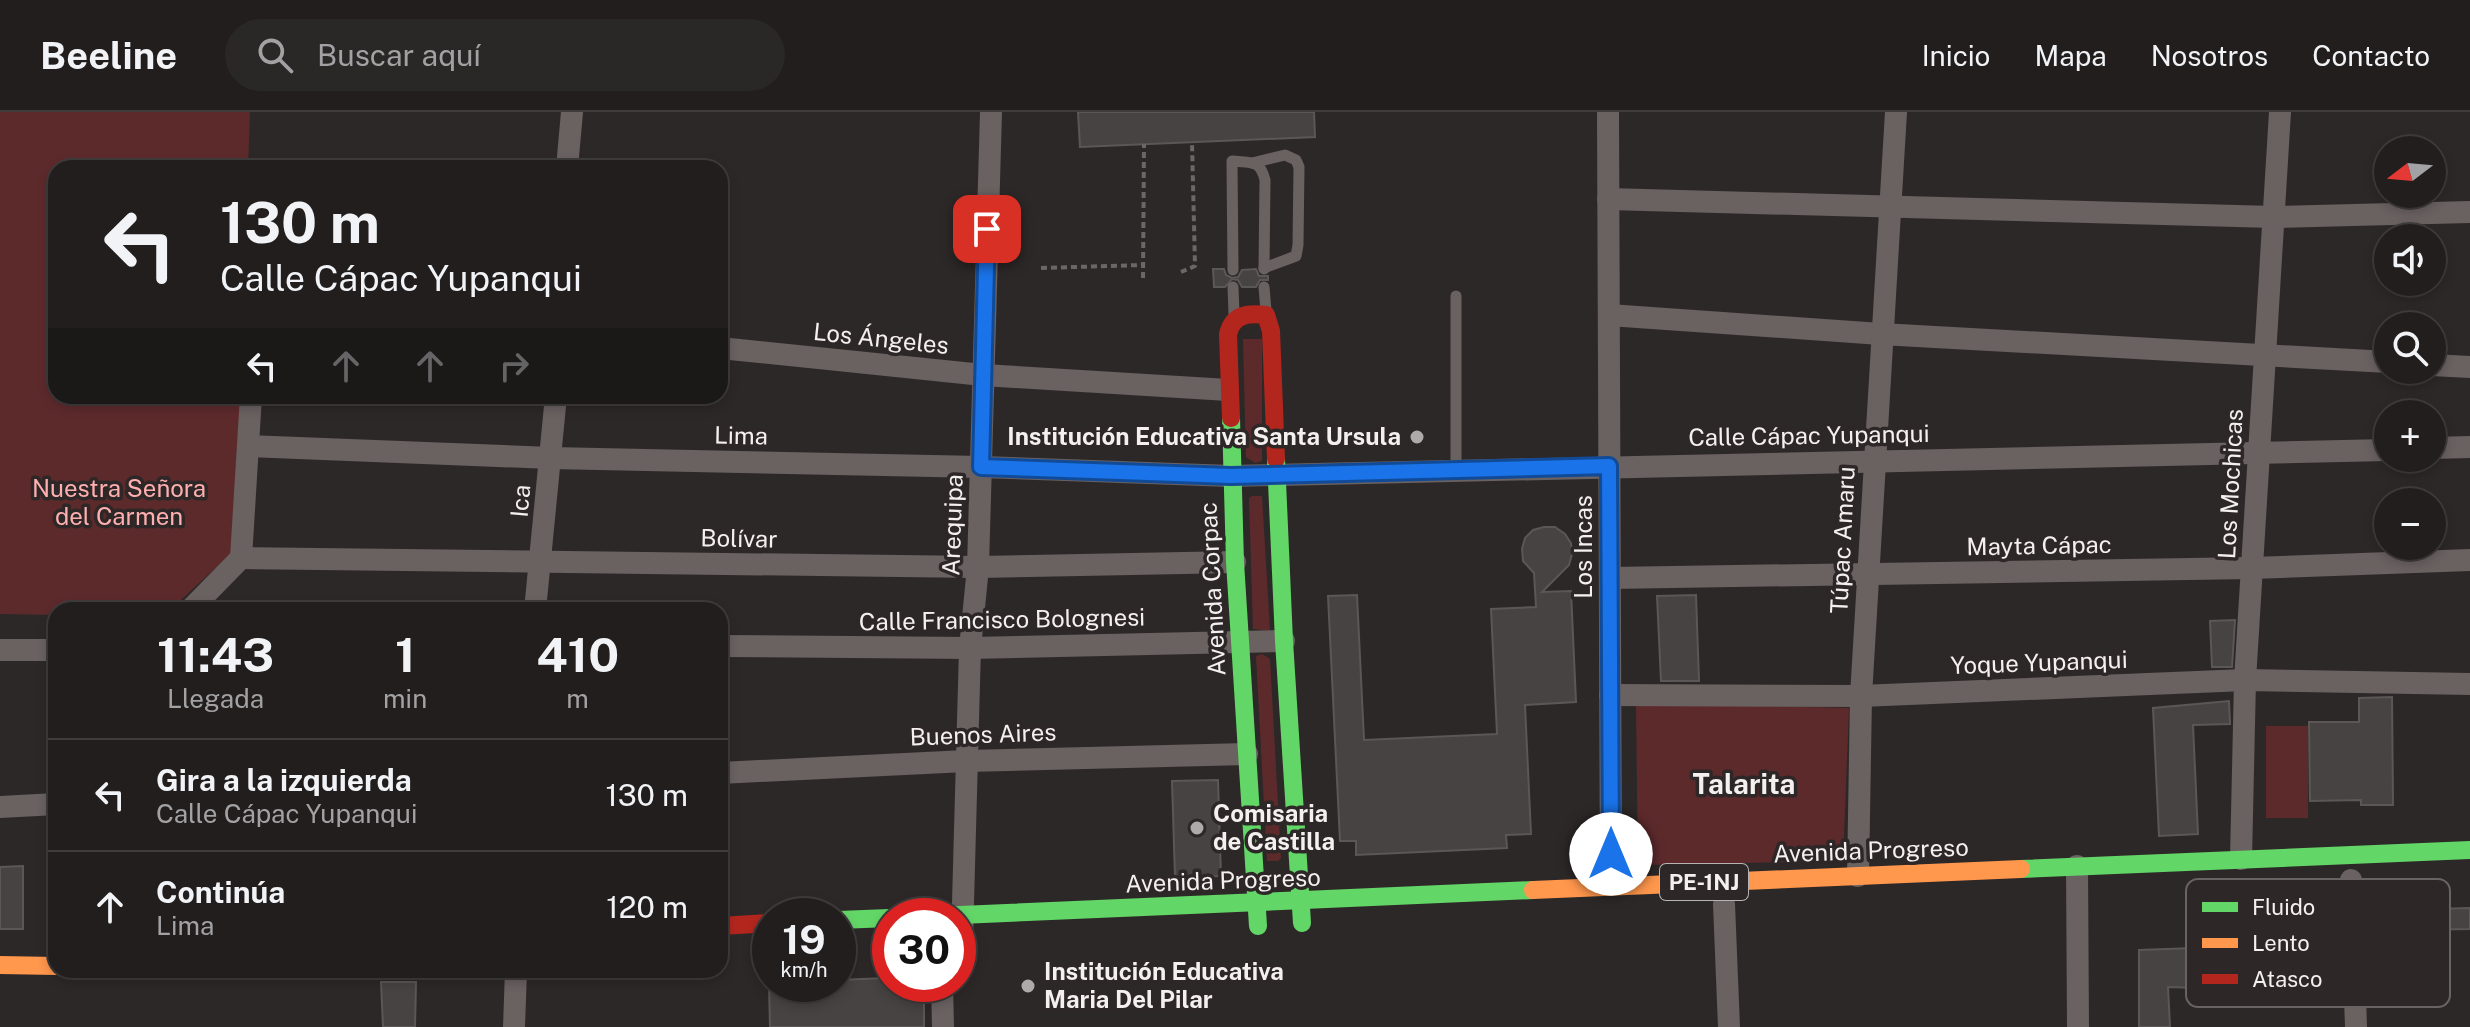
<!DOCTYPE html>
<html lang="es">
<meta charset="utf-8">
<style>
:root{--surface:#221e1e;--page:#2a2727;--text:#f1f3f6;--muted:#a2a2a4;--line:#3f3c3c}
body{margin:0;font-family:"Public Sans",sans-serif;background:var(--page);color:var(--text);height:100vh;display:flex;flex-direction:column;font-size:30px;white-space:nowrap}
*{box-sizing:border-box;margin:0}
p{font-size:26px;color:var(--muted)}
.icon{flex:none;width:44px;height:44px;fill:none;stroke:currentColor;stroke-width:2;stroke-linecap:round;stroke-linejoin:round}
.map{position:relative;flex:1;overflow:hidden}
.side{position:absolute;left:48px;top:490px;width:680px;height:376px;display:flex;flex-direction:column;background:var(--surface);border-radius:24px;box-shadow:0 4px 12px #0003,0 0 0 2px var(--line)}
.side>*{flex:none}
.guide{position:absolute;left:48px;top:48px;width:680px;height:244px;border-radius:24px;box-shadow:0 4px 12px #0003,0 0 0 2px var(--line);background:#221e1e;color:var(--text);overflow:hidden}
.needle{width:52px;rotate:254deg}
.controls{position:absolute;left:2374px;top:24px;display:grid;gap:16px}
.controls a{display:grid;place-items:center;width:72px;height:72px;border-radius:50%;background:var(--surface);box-shadow:0 4px 12px #0003,0 0 0 2px var(--line);font-size:40px}
.speed{position:absolute;left:752px;top:786px;display:flex;gap:16px;font-size:40px;font-weight:700;text-align:center}
.speed>*{display:grid;place-content:center;width:104px;height:104px;border-radius:50%;background:var(--surface);box-shadow:0 4px 12px #0003,0 0 0 2px var(--line);line-height:1}
.speed small{font-size:20px;font-weight:400}
.speed .limit{border:12px solid #d22;background:#fff;color:#111}
.pin{position:absolute;display:grid;place-items:center;width:68px;height:68px;color:#fff;margin:-34px;border-radius:16px;box-shadow:0 4px 12px #0006}
.me{position:absolute;width:88px;margin:-44px;rotate:0deg;stroke-linejoin:round;filter:drop-shadow(0 0 6px #0008)}
.turn{display:flex;align-items:center;gap:28px;height:168px;padding:0 40px;font-size:36px}
.turn .icon{width:104px;height:104px;stroke-width:2.5}
.turn b{display:block;font-size:56px;line-height:68px}
.lanes{display:flex;align-items:center;height:76px;padding:0 40px;background:#0003;justify-content:center;gap:40px;direction:ltr}
.lanes .off{opacity:.35}
.eta{display:flex;justify-content:space-evenly;align-items:center;height:136px;text-align:center}
.eta b{font-size:48px;font-weight:700;line-height:56px}
ul{padding:0;list-style:none}
li{display:flex;align-items:center;gap:24px;height:112px;padding:0 40px;border-top:2px solid var(--line)}
li div{flex:1}
li b{display:block;font-size:30px}
li em{font-style:normal}
header{display:flex;align-items:center;gap:48px;box-sizing:border-box;height:112px;padding:0 40px;background:var(--surface);border-bottom:2px solid var(--line)}
header strong{font-size:38px}
nav{display:flex;gap:44px;margin-inline-start:auto;font-size:28px}
.search{width:560px;height:72px;background:var(--page);display:flex;align-items:center;gap:20px;box-sizing:border-box;padding:0 28px;border-radius:44px;color:var(--muted);font-size:30px}
.map>svg:first-child{display:block}
.green{fill:#5d2a2c}
.building{fill:#474343;stroke:#5b5757;stroke-width:2}
.lines{fill:none;stroke-linecap:round;stroke-linejoin:round}
.path{stroke:#6d6666;stroke-width:4;stroke-dasharray:6 4;stroke-linecap:butt}
.lane{stroke:#6a6161;stroke-width:11}
.street{stroke:#6a6161;stroke-width:22}
.fast{stroke:#63d668;stroke-width:18}
.slow{stroke:#ff974d;stroke-width:18}
.jam{stroke:#b3261e;stroke-width:18}
.route-casing{stroke:#114b97;stroke-width:20}
.route{stroke:#1a73e8;stroke-width:14}
.poi-dot{fill:#afaaaa;stroke:#2e2727;stroke-width:3}
.labels{text-anchor:middle;stroke-width:7;stroke-linejoin:round;paint-order:stroke}
.shield{fill:#2e2727;stroke:#b9b4b4;stroke-width:2}
.shield-label{font-size:22px;font-weight:bold;fill:#f5f0f0}
.street-label{font-size:24px;fill:#f5f0f0;stroke:#2e2727}
.poi-label{font-size:24px;font-weight:bold;fill:#f5f0f0;stroke:#2e2727;text-anchor:start}
.park-label{font-size:24px;fill:#ffafaf;stroke:#2e2727}
.quarter-label{font-size:28px;font-weight:bold;fill:#f5f0f0;stroke:#2e2727}
.key{fill:#2e2727;stroke:#6a6363;stroke-width:2}
.key-label{font-size:22px;fill:#f5f0f0}
</style>
<header>
<strong>Beeline</strong>
<div class="search"><svg class="icon" aria-label="search" viewBox="0 0 24 24"><circle cx="10" cy="10" r="6"/><path d="M15 15l6 6"/></svg>Buscar aquí</div>
<nav><a>Inicio</a><a>Mapa</a><a>Nosotros</a><a>Contacto</a></nav>
</header>
<div class="map">
<svg width="2470" height="915" viewBox="0 0 2470 915">
<rect width="100%" height="100%" fill="#2d2828"/>
<g class="green">
<path d="M0 0H250L248 56H56V284H241L237 436 170 498H56V503L0 502Z"/>
<path d="M1243 227H1262V349L1255 351 1246 345Z"/>
<path d="M1252 384H1262L1270 519 1253 517 1249 386Z"/>
<path d="M1262 542 1270 547 1281 746 1278 749H1267L1256 544Z"/>
<path d="M1636 591 1849 596 1843 749 1638 753Z"/>
<rect x="2266" y="614" width="42" height="92"/>
</g>
<g class="building">
<path d="M1078 0H1314L1315 25 1080 35Z"/>
<path d="M1213 157H1224L1226 163 1232 166 1238 165 1242 158 1256 157 1259 164H1268V168H1260L1256 175H1242L1238 168 1232 167 1225 175H1214Z"/>
<path d="M1544 415H1555L1565 422 1571 431 1572 442 1569 453 1542 480 1571 479 1576 590 1525 593 1531 722 1506 723 1507 736 1356 743V729H1340L1328 484 1357 483 1364 628 1497 622 1491 497 1536 495 1534 461 1523 449 1522 437 1525 426 1533 418Z"/>
<path d="M1696 483 1699 569H1661L1657 484Z"/>
<path d="M2235 508 2232 555H2212L2210 509Z"/>
<path d="M2392 585 2393 693H2361V688L2310 689 2309 610H2359V586Z"/>
<path d="M2229 589 2230 612 2193 613 2198 722 2159 724 2153 596Z"/>
<path d="M1218 668 1221 764 1175 765 1172 669Z"/>
<path d="M23 754V817H0V755Z"/>
<path d="M2470 796V817L2367 819V799Z"/>
<path d="M2231 806 2233 842 2231 877 2168 875 2170 915H2139V838L2195 836 2194 808Z"/>
<path d="M886 866 887 872H924V915H770L769 872H838V868Z"/>
<path d="M381 870H416L415 915H383Z"/>
</g>
<g class="lines">
<g class="path">
<path d="M1041 156 1143 153"/>
<path d="M1181 160 1195 154 1192 30"/>
<path d="M1143 166 1144 32"/>
</g>
<g class="lane">
<path d="M1252 51 1285 43 1296 48 1299 55 1298 133 1296 144 1264 156"/>
<path d="M1233 158 1232 49C1251 51 1260 47 1265 68L1264 157"/>
<path d="M1233 175 1234 202"/>
<path d="M1264 175 1266 199"/>
<path d="M1456 184V358"/>
</g>
<g class="street">
<path d="M1608 0 1611 773"/>
<path d="M567 56 572 0"/>
<path d="M1608 87 2274 105 2470 100"/>
<path d="M1609 203 1881 222 2388 250"/>
<path d="M720 236 983 263 1228 278"/>
<path d="M2432 253 2470 255"/>
<path d="M249 334 551 346 981 355 1231 364 2388 338"/>
<path d="M2432 336 2470 335"/>
<path d="M241 446 978 455 1235 450"/>
<path d="M1610 466 2252 456 2470 448"/>
<path d="M190 498 241 446 251 284"/>
<path d="M535 498 556 284"/>
<path d="M720 534 970 536 1284 529"/>
<path d="M0 538H56"/>
<path d="M1610 583 1861 584 2245 568 2470 572"/>
<path d="M720 661 966 649 1247 642"/>
<path d="M0 695 56 692"/>
<path d="M2241 747 2245 568 2280 0"/>
<path d="M2077 754 2078 915"/>
<path d="M1858 764 1861 584 1896 0"/>
<path d="M2351 768 2356 915"/>
<path d="M1724 792 1729 915"/>
<path d="M962 827 970 536 978 455 991 0"/>
<path d="M942 872 943 915"/>
<path d="M514 915 516 858"/>
</g>
<g class="fast">
<path d="M1231 306 1235 450 1258 814"/>
<path d="M1276 347 1284 529 1302 811"/>
<path d="M2021 757 2470 738"/>
<path d="M937 804 1533 778"/>
<path d="M838 808 890 806"/>
</g>
<g class="slow">
<path d="M1533 778 2021 757"/>
<path d="M0 853 56 854"/>
</g>
<g class="jam">
<path d="M1231 306 1228 222C1233 202 1248 201 1266 203L1271 219 1276 347"/>
<path d="M720 814 770 811"/>
</g>
</g>
<g class="lines">
<defs>
<path id="route" d="M987 117 981 355 1231 364 1609 354 1611 742"/>
</defs>
<use href="#route" class="route-casing"/>
<use href="#route" class="route"/>
</g>
<g class="poi-dot">
<circle cx="1417" cy="325" r="8"/>
<circle cx="1197" cy="716" r="8"/>
<circle cx="1028" cy="874" r="8"/>
</g>
<g class="labels">
<rect class="shield" x="1660" y="752" width="88" height="36" rx="6"/>
<g class="shield-label">
<text x="1704" y="778">PE-1NJ</text>
</g>
<g class="street-label">
<text transform="translate(881 227) rotate(6)" y="8">Los Ángeles</text>
<text transform="translate(741 324) rotate(1)" y="8">Lima</text>
<text transform="translate(1809 324) rotate(-1)" y="8">Calle Cápac Yupanqui</text>
<text transform="translate(2231 372) rotate(-87)" y="8">Los Mochicas</text>
<text transform="translate(521 389) rotate(-85)" y="8">Ica</text>
<text transform="translate(953 413) rotate(-88)" y="8">Arequipa</text>
<text transform="translate(739 427) rotate(1)" y="8">Bolívar</text>
<text transform="translate(1843 428) rotate(-87)" y="8">Túpac Amaru</text>
<text transform="translate(2039 434) rotate(-1)" y="8">Mayta Cápac</text>
<text transform="translate(1584 435) rotate(-90)" y="8">Los Incas</text>
<text transform="translate(1213 477) rotate(-93)" y="8">Avenida Corpac</text>
<text transform="translate(1002 508) rotate(-1)" y="8">Calle Francisco Bolognesi</text>
<text transform="translate(2039 551) rotate(-2)" y="8">Yoque Yupanqui</text>
<text transform="translate(983 623) rotate(-2)" y="8">Buenos Aires</text>
<text transform="translate(1871 739) rotate(-2)" y="8">Avenida Progreso</text>
<text transform="translate(1223 769) rotate(-2)" y="8">Avenida Progreso</text>
</g>
<g class="poi-label">
<text x="1401" y="333" text-anchor="end">Institución Educativa Santa Ursula</text>
<text x="1213" y="710">Comisaria<tspan x="1213" dy="28">de Castilla</tspan></text>
<text x="1044" y="868">Institución Educativa<tspan x="1044" dy="28">Maria Del Pilar</tspan></text>
</g>
<g class="park-label">
<text x="119" y="385">Nuestra Señora<tspan x="119" dy="28">del Carmen</tspan></text>
</g>
<g class="quarter-label">
<text x="1744" y="682">Talarita</text>
</g>
</g>
<rect x="2186" y="767" width="264" height="128" rx="12" class="key"/>
<rect x="2202" y="790" width="36" height="10" fill="#63d668"/>
<rect x="2202" y="826" width="36" height="10" fill="#ff974d"/>
<rect x="2202" y="862" width="36" height="10" fill="#b3261e"/>
<g class="key-label">
<text x="2252" y="803">Fluido</text>
<text x="2252" y="839">Lento</text>
<text x="2252" y="875">Atasco</text>
</g>
</svg>
<div class="controls">
<a><svg class="needle" viewBox="-14 -14 28 28"><path d="M0-13l5 13h-10z" fill="#e53935"/><path d="M0 13l5-13h-10z" fill="#a2a2a4"/></svg></a>
<a><svg class="icon" aria-label="sound" viewBox="0 0 24 24"><path d="M4 9h4l5-4v14l-5-4H4zM17 9q2 3 0 6"/></svg></a>
<a><svg class="icon" aria-label="search" viewBox="0 0 24 24"><circle cx="10" cy="10" r="6"/><path d="M15 15l6 6"/></svg></a>
<a>+</a>
<a>−</a>
</div>
<div class="speed"><div>19<small>km/h</small></div><div class="limit">30</div></div>
<div class="pin" style="left:987px;top:117px;background:#d93025"><svg class="icon" aria-label="arrive" viewBox="0 0 24 24"><path d="M6 21V4h12l-3 4 3 4H6"/></svg></div>
<svg class="me" style="left:1611px;top:742px" viewBox="-20 -20 40 40"><circle r="19" fill="#fff"/><path d="M0-13L10 11 0 6-10 11z" fill="#1a73e8"/></svg>
<div class="guide">
<div class="turn"><svg class="icon" aria-label="left" viewBox="0 0 24 24"><path d="M17 20v-9H6M10 6l-5 5 5 5"/></svg><div><b>130 m</b>Calle Cápac Yupanqui</div></div>
<div class="lanes"><svg class="icon" aria-label="left" viewBox="0 0 24 24"><path d="M17 20v-9H6M10 6l-5 5 5 5"/></svg><svg class="icon off" aria-label="ahead" viewBox="0 0 24 24"><path d="M12 20V5M6 11l6-6 6 6"/></svg><svg class="icon off" aria-label="ahead" viewBox="0 0 24 24"><path d="M12 20V5M6 11l6-6 6 6"/></svg><svg class="icon off" aria-label="right" viewBox="0 0 24 24"><path d="M7 20v-9h11M14 6l5 5-5 5"/></svg></div>
</div>
<section class="side">
<div class="eta">
<div><b>11:43</b><p>Llegada</p></div>
<div><b>1</b><p>min</p></div>
<div><b>410</b><p>m</p></div>
</div>
<ul>
<li><svg class="icon" aria-label="left" viewBox="0 0 24 24"><path d="M17 20v-9H6M10 6l-5 5 5 5"/></svg><div><b>Gira a la izquierda</b><p>Calle Cápac Yupanqui</p></div><em>130 m</em></li>
<li><svg class="icon" aria-label="ahead" viewBox="0 0 24 24"><path d="M12 20V5M6 11l6-6 6 6"/></svg><div><b>Continúa</b><p>Lima</p></div><em>120 m</em></li>
</ul>
</section>
</div>
